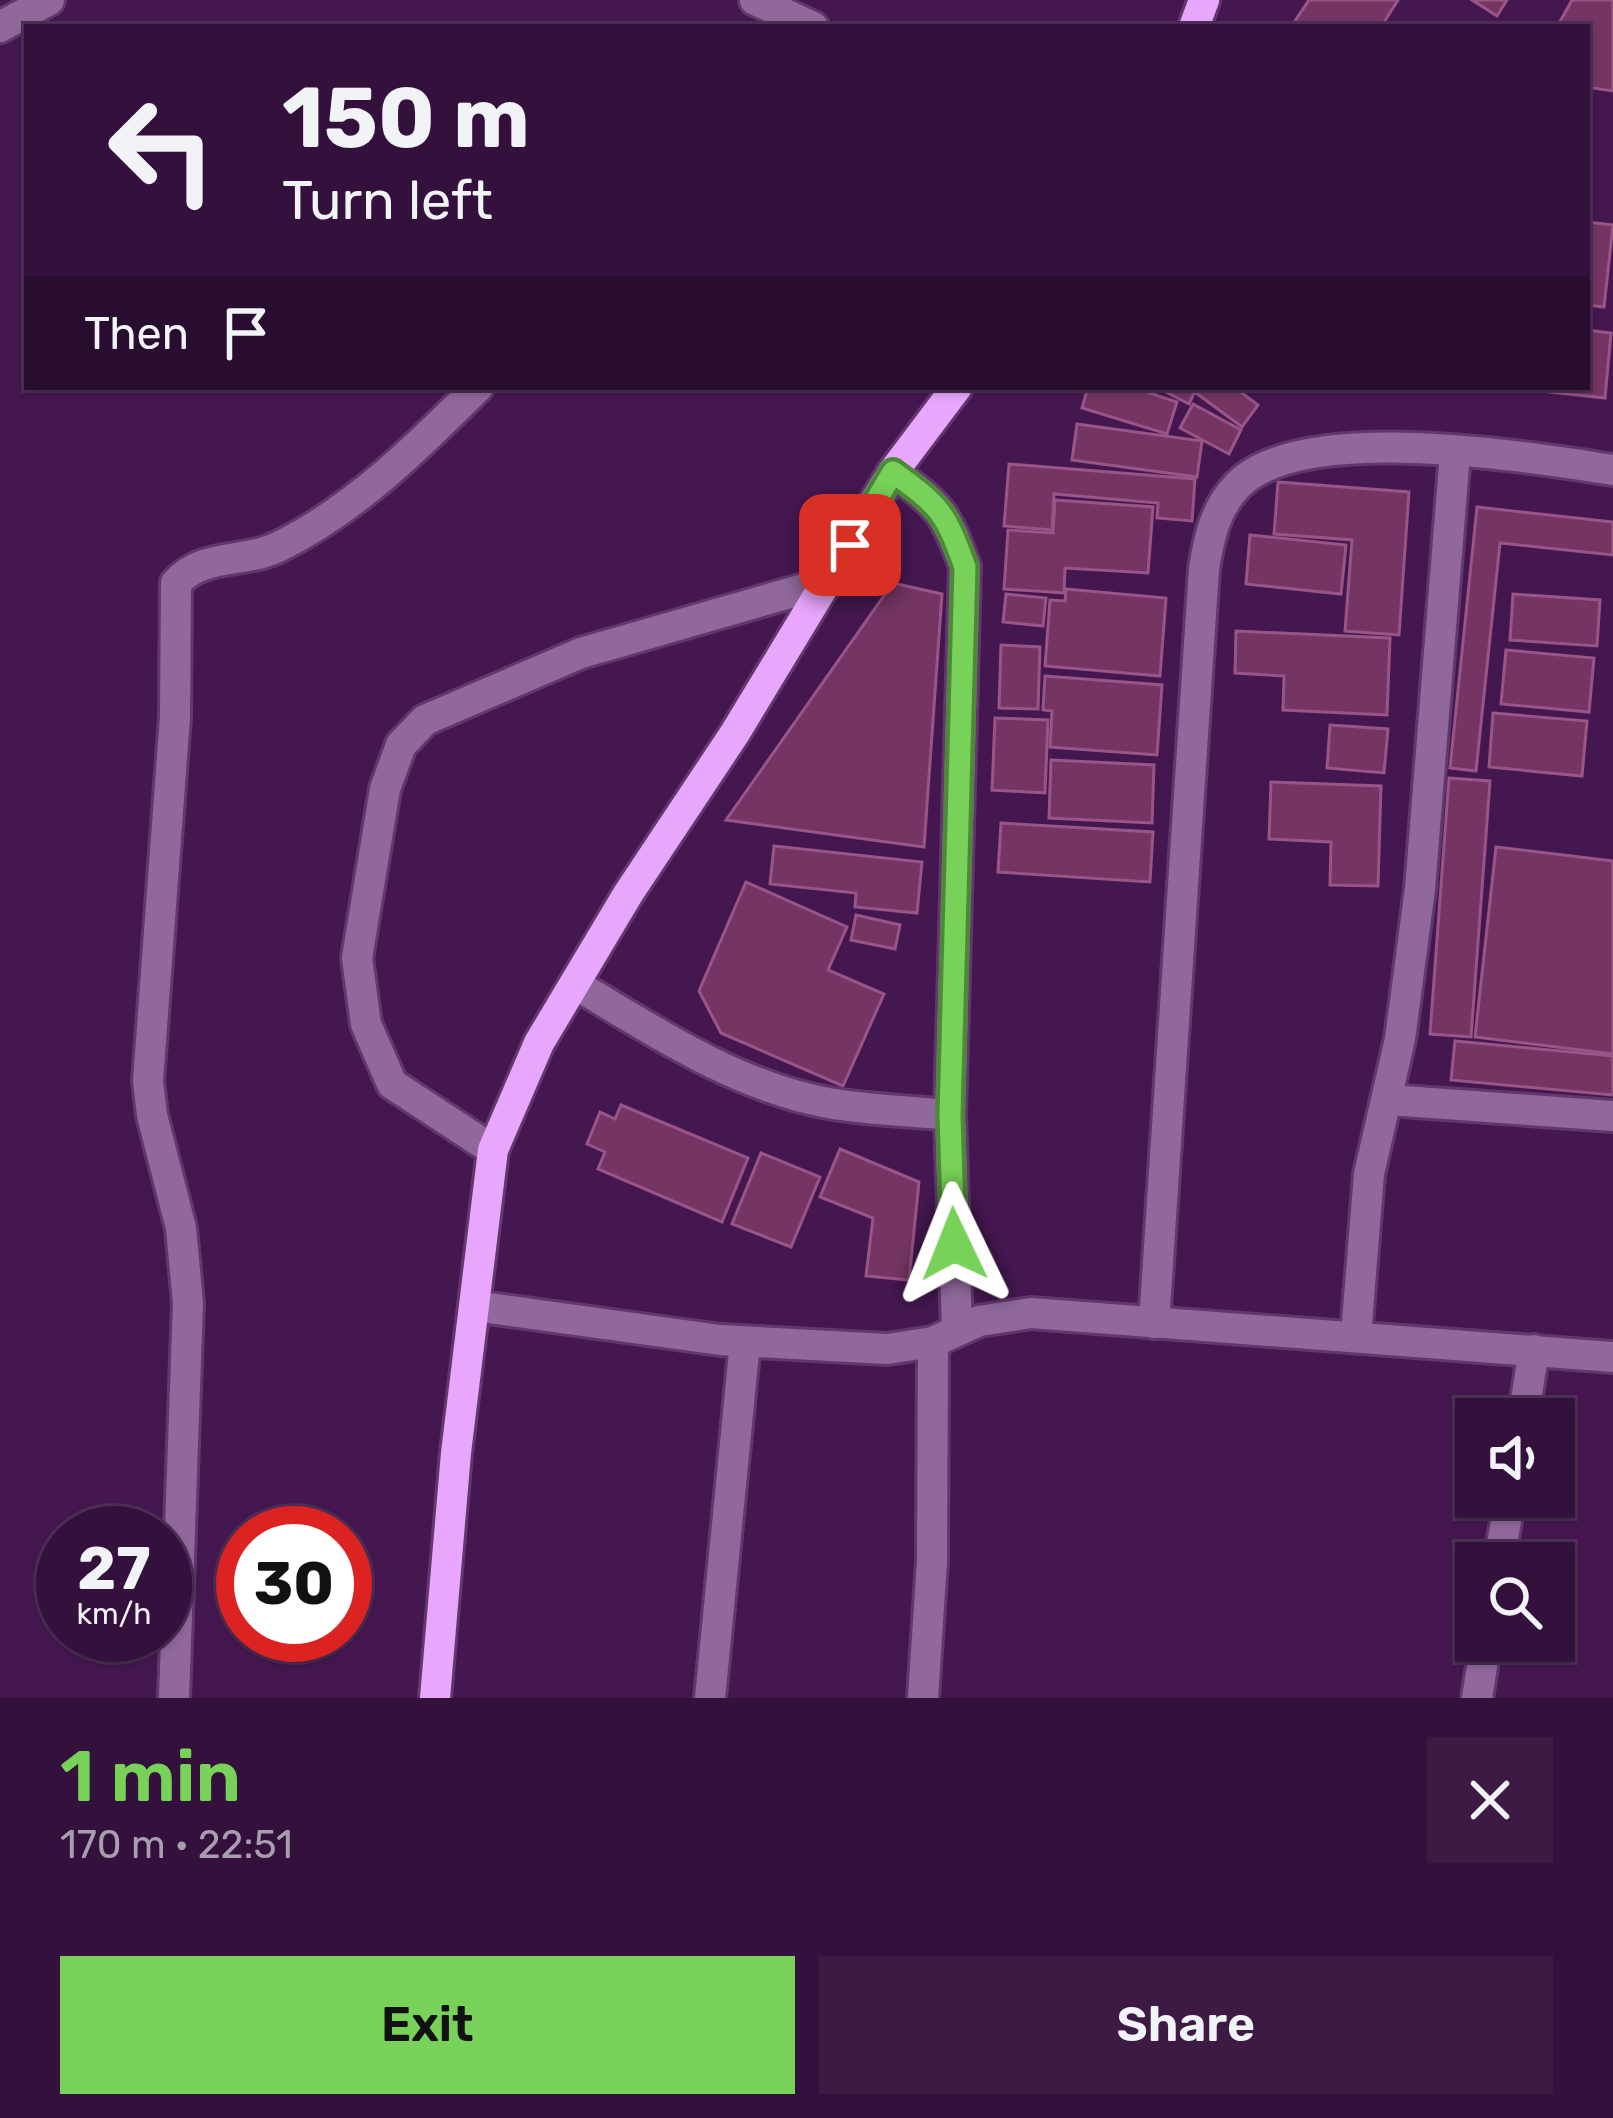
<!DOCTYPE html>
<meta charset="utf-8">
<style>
:root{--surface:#34113d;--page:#3c1a44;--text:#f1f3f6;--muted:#a99db0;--line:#4e3157;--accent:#78d158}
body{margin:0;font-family:Rubik,sans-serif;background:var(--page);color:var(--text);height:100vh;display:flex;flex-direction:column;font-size:45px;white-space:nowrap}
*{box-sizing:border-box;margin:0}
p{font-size:39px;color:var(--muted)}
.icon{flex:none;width:66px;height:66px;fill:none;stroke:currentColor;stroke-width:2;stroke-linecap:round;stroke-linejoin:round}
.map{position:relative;height:1698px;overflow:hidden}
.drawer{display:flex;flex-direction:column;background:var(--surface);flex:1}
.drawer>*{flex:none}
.guide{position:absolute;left:24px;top:24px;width:1566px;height:366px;border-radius:0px;box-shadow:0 3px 9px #0004,0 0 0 3px var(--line);background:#34113d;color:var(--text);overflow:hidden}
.buttons{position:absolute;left:1455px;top:1398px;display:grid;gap:24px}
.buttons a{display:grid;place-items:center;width:120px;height:120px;border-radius:0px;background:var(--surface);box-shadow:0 3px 9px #0004,0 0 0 3px var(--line);font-size:60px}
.speed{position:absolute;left:36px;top:1506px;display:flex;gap:24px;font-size:60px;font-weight:700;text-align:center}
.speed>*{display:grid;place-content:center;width:156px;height:156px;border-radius:50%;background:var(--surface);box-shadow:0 3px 9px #0004,0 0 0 3px var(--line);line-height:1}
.speed small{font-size:30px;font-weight:400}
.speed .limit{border:18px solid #d22;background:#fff;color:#111}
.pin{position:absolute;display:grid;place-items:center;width:102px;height:102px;color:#fff;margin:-51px;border-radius:24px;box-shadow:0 6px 18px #0006}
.me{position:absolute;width:132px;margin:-66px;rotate:358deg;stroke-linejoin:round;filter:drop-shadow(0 0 9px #0008)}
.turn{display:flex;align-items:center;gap:42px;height:252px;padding:0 60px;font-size:54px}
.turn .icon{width:156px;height:156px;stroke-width:2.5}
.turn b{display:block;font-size:84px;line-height:102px}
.then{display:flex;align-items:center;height:114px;padding:0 60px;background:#0003;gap:24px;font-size:45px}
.round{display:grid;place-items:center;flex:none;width:126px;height:126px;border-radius:0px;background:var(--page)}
.summary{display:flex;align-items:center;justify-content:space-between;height:204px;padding:0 60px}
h1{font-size:72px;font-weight:600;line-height:90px;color:var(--accent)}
.primary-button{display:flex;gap:24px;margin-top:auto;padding:24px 60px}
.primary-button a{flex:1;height:138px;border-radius:0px;background:var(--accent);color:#111;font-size:48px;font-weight:600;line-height:138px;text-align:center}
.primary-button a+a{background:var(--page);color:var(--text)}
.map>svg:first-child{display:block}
.building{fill:#743564;stroke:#985586;stroke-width:3}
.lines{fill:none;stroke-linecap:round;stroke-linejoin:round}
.minor-casing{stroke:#61376d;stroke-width:36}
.major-casing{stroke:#61376d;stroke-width:36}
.minor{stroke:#90689c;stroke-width:30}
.major{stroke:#e8a6fc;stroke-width:30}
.route-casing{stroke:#4e8839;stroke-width:30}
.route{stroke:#78d158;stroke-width:21}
</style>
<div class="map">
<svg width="1613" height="1698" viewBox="0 0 1613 1698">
<rect width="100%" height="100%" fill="#451751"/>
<g class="building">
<path d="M1309 0H1398L1381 27H1291Z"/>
<path d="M1472 0H1507L1497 16Z"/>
<path d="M1572 0H1613V91L1587 87V27H1557Z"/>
<path d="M1587 222 1613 225 1604 307 1587 305Z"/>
<path d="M1587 330 1611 333 1605 398 1502 387H1587Z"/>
<path d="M1088 387H1131L1177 402 1167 434 1082 408Z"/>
<path d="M1156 387H1197L1189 404Z"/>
<path d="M1201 387H1234L1258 405 1242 427 1196 393Z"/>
<path d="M1193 404 1241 430 1229 454 1180 428Z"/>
<path d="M1077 424 1202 441 1197 477 1072 460Z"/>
<path d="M1009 464 1195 479 1192 521 1157 518 1158 503 1054 494 1052 530 1004 526Z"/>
<path d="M1278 482 1409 492 1399 635 1345 631 1352 540 1274 534Z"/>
<path d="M1055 500 1153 507 1148 573 1065 568 1064 593 1004 589 1008 530 1053 533Z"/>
<path d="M1477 507 1613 522V555L1500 543 1476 771 1450 768Z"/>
<path d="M1250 535 1346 545 1341 594 1246 584Z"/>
<path d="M893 583 942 594 924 847 726 820Z"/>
<path d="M1066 589 1166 598 1160 676 1045 666 1050 600 1065 601Z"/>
<path d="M1006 594 1046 598 1043 626 1003 622Z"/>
<path d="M1513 594 1600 600 1597 646 1510 640Z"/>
<path d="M1236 631 1390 638 1387 715 1283 710 1284 676 1235 673Z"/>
<path d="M1001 645 1040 647 1038 709 999 708Z"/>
<path d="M1506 650 1594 658 1589 712 1501 704Z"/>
<path d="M1045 676 1162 685 1157 755 1050 747 1052 711 1043 710Z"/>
<path d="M1493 713 1587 721 1582 776 1489 767Z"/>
<path d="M995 718 1048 720 1045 793 992 790Z"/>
<path d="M1330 725 1388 729 1384 773 1327 768Z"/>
<path d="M1051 760 1154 765 1152 823 1049 818Z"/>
<path d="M1449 778 1490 781 1471 1037 1430 1034Z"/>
<path d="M1271 782 1381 786 1378 886 1330 885 1331 842 1269 839Z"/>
<path d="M1001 823 1153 832 1150 882 998 872Z"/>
<path d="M774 846 922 862 917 913 855 907 856 893 770 884Z"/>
<path d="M1496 847 1613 861V1054L1475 1037Z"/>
<path d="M746 882 847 927 828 970 884 994 843 1086 721 1033 699 991Z"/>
<path d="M856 915 900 925 895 949 851 940Z"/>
<path d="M1455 1041 1613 1056V1095L1451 1080Z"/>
<path d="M621 1105 748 1158 722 1222 598 1169 605 1152 587 1144 600 1112 615 1119Z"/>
<path d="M840 1149 919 1182 909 1280 866 1276 873 1218 820 1197Z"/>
<path d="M761 1153 820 1177 791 1247 732 1224Z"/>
</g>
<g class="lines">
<defs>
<g id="minor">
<path d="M755 0 813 27"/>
<path d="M0 27 49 0"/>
<path d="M893 472C941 507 945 512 965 567L950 1115 957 1329"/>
<path d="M575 984C655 1032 736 1086 828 1103 868 1110 910 1111 950 1115"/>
<path d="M1389 1100 1613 1116"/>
<path d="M493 1150 392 1084 366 1024 357 958 385 789 401 745 425 720 581 653 828 582"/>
<path d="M474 1306 720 1340 887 1349 933 1342 979 1321 1031 1313 1613 1357"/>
<path d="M1154 1323 1204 569C1209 538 1215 509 1237 486 1301 419 1527 457 1613 470"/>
<path d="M1356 1335 1369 1174 1400 1039 1420 889 1455 453"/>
<path d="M1523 1419 1534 1350"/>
<path d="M1499 1563 1510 1497"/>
<path d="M174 1698 188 1303 181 1228 152 1115 148 1081 175 717 176 583C204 552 246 564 280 546 357 508 418 446 478 387"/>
<path d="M710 1698 745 1342"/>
<path d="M923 1698 932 1561 933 1342"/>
<path d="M1477 1698 1486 1641"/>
</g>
<g id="major">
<path d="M1194 27 1204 0"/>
<path d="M435 1698 456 1453 493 1150 539 1043 628 894 735 733 893 472 957 387"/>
</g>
</defs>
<use href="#minor" class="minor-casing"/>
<use href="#major" class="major-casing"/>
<use href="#minor" class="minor"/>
<use href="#major" class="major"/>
</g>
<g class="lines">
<defs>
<path id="route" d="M850 545 893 472C941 507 945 512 965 567L950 1115 954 1244"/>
</defs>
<use href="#route" class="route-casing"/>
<use href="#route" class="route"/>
</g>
</svg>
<div class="buttons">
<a><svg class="icon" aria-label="sound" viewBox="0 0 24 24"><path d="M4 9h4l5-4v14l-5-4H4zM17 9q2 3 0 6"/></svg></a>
<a><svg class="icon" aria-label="search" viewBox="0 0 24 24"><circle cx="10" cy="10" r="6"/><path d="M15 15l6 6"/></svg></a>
</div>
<div class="speed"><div>27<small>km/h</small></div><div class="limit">30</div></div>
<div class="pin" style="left:850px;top:545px;background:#d93025"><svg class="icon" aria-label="arrive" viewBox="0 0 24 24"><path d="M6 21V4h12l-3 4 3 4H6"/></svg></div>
<svg class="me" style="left:954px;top:1244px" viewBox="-20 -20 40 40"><path d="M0-17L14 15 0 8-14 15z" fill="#78d158" stroke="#fff" stroke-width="4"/></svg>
<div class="guide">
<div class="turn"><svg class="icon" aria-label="left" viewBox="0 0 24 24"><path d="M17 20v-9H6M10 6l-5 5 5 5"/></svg><div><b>150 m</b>Turn left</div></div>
<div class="then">Then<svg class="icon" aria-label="arrive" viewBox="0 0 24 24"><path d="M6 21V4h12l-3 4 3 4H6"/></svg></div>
</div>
</div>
<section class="drawer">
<div class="summary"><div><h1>1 min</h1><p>170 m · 22:51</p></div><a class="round"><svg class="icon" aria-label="close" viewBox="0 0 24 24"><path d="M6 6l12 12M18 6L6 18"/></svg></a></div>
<div class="primary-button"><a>Exit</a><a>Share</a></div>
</section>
